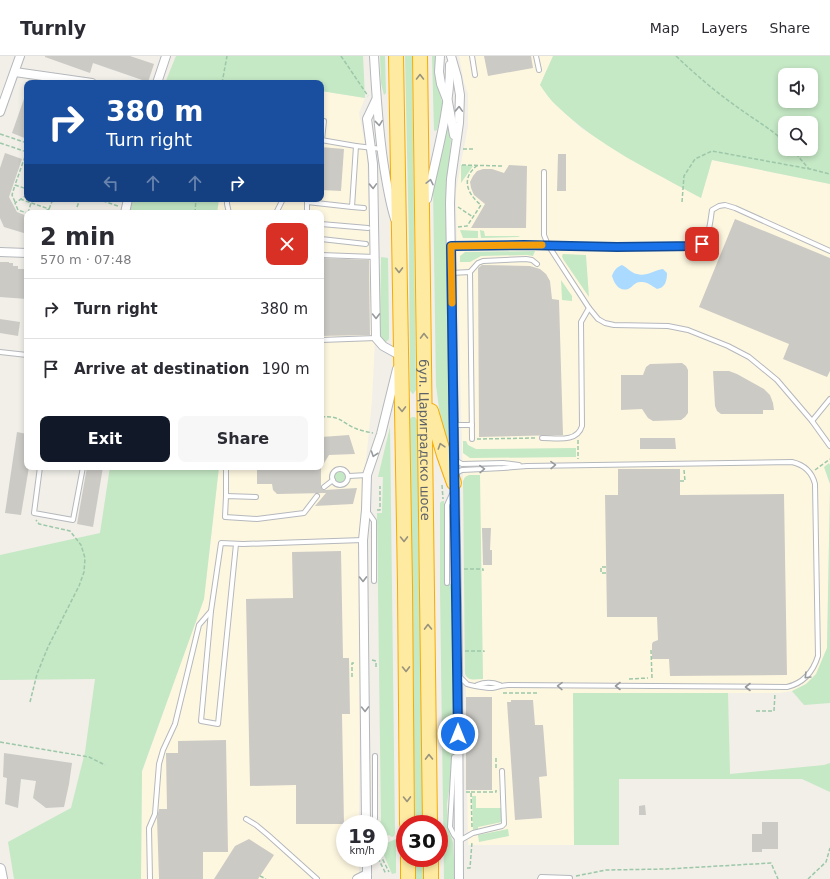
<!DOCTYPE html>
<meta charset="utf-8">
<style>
:root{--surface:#fff;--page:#f7f7f7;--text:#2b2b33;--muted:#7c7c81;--line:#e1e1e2;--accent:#111827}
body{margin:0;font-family:"DejaVu Sans",sans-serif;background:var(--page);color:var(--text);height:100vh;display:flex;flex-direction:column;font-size:15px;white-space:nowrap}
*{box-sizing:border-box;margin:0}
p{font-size:13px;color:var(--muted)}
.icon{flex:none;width:22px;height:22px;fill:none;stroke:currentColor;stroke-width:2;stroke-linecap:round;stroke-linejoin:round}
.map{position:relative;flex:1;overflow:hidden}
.details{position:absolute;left:24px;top:154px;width:300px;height:260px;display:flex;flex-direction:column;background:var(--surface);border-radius:8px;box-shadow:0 2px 6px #0003}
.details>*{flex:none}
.guide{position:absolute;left:24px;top:24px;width:300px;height:122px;border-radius:8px;box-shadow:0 2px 6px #0003;background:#1a4fa0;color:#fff;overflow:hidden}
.tools{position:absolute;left:778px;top:12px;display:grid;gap:8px}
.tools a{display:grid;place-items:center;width:40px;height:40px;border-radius:8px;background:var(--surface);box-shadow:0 2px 6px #0003;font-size:20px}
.speed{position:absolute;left:336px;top:759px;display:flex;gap:8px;font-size:20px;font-weight:700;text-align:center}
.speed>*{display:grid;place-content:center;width:52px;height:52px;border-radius:50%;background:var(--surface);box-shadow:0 2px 6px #0003;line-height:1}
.speed small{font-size:10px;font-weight:400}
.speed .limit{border:6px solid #d22;background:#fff;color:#111}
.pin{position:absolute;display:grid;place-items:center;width:34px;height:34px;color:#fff;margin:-17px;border-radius:8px;box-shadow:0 2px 6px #0006}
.me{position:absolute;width:44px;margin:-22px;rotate:0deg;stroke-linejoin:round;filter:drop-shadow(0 0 3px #0008)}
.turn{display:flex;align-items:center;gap:14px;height:84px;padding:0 16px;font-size:18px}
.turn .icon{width:52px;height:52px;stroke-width:2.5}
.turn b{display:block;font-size:28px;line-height:34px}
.lanes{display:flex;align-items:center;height:38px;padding:0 16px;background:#0003;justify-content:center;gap:20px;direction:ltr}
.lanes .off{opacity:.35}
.round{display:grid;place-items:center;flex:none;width:42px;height:42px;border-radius:8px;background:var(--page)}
.head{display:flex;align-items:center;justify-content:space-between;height:68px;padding:0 16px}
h1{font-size:24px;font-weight:800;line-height:30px}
.primary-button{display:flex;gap:8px;margin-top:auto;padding:8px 16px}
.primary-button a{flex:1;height:46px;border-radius:8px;background:var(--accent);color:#fff;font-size:16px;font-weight:800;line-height:46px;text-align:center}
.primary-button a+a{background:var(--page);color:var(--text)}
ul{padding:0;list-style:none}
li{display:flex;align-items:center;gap:12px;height:60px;padding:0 16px;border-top:1px solid var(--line)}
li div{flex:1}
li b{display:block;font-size:15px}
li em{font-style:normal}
header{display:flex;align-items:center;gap:24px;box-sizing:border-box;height:56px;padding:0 20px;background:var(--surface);border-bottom:1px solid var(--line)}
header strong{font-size:19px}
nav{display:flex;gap:22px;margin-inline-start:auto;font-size:14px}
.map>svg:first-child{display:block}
.commercial{fill:#fef7e0}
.green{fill:#c5e8c5;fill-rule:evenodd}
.water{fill:#aadaff}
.building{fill:#cccac5}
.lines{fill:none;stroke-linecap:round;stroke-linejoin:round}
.service-casing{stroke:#b5b8bc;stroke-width:6}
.minor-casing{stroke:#b5b8bc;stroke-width:10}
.tertiary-casing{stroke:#b5b8bc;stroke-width:12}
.trunk-casing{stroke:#f9ab00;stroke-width:16}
.path{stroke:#9cc7a9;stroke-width:1.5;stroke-dasharray:4 2;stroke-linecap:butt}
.service{stroke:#fff;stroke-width:4}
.minor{stroke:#fff;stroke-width:8}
.tertiary{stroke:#fff;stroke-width:10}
.trunk{stroke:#feeaa1;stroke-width:14}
.oneway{stroke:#97927c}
.oneway2{stroke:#979a9d}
.route-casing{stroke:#114b97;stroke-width:10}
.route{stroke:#1a73e8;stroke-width:7}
.slow{stroke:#f59e0b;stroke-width:7}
.labels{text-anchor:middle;stroke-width:3;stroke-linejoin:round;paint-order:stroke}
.street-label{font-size:13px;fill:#5f6368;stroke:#fff}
</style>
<header>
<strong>Turnly</strong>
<nav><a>Map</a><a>Layers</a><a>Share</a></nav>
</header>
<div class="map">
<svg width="830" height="823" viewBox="0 0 830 823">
<rect width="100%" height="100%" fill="#f1efe8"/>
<g class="commercial">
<path d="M459 0H553L540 29 556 49 581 72 632 104 701 142 712 104 830 128V409L829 408 824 411 830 428 827 592 816 618 806 628 792 635 779 637H573L574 789H468V787L463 425 457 196 456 135 468 70V38L464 26Z"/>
<path d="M321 35 365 42 359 57 367 99 370 199 374 203 375 284 372 345 360 463 359 768H345V802H359V823H141L142 716 204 543 219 411H321V157H217L219 143H321Z"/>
</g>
<g class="green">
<path d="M176 0H363L365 42 321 35V27H165Z"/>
<path d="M380 0H385L386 37 384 39 381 27Z"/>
<path d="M405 0H412L416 334 413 338 410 335 409 189Z"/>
<path d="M432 0H435V13L437 27 443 49 437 74 435 75 434 74Z"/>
<path d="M553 0H830V128L712 104 701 142C652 115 598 90 557 50 550 44 545 36 540 29ZM785 19H811V45H785ZM785 67H811V93H785Z"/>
<path d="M448 67 452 71C451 93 447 116 447 139L449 356 448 397 442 376 436 329 433 130Z"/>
<path d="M461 109 473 110 461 127Z"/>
<path d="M131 143H219L217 157H127Z"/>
<path d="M460 174 478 175V182H463Z"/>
<path d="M480 174 484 175 485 180H520L518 181 481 182Z"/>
<path d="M535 195 533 200 527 199 481 200 470 206H460V200L465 196Z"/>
<path d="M563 198 586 199 589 241 563 203 562 200Z"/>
<path d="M381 201 388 202 389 273V283L385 287 381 282 380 278Z"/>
<path d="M561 224 572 240V245L562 244Z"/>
<path d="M412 361H415L417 364 423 768H415L410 363Z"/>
<path d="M390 371 395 777 394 780 392 781 389 779 381 783 379 781V769L381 764 377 457H382L383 421H378Z"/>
<path d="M463 385H466L468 389 476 393 576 392V401L470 402 463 397Z"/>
<path d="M829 407 830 409V428L824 411Z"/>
<path d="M110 411H219L204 543 142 715 141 823H14L8 786 71 752 85 696 95 623 0 624V499L100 477Z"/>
<circle cx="340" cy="421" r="5.5"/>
<path d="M469 419H480L483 623C476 623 468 626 465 618L463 425 465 421Z"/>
<path d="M830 432V647L804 649 792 635 806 628 816 618 827 592Z"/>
<path d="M442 445H444V528H452L454 701 447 748 448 773 453 786 455 823H444L440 533V447Z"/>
<path d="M573 637H728L730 718 824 709 830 707V736L802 723H619V789H574Z"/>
<path d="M472 740H476V752H502V766L478 771V773L473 774Z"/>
<path d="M508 773 509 780 479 786 478 779Z"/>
<path d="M396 783V817L392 818 380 790Z"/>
<rect x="416" y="802" width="7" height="21"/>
</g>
<path class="water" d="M622 209C628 212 631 217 637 218 646 221 654 214 663 213L667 217C667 225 665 232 657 233 652 230 648 226 642 226 635 225 633 231 628 233 619 236 614 227 612 220 614 214 617 211 622 209Z"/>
<g class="building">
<path d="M45 0H130L154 8 148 26 93 7 90 17 45 1Z"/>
<path d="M484 0H531L533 12 488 20Z"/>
<path d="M26 37H27V83L12 77Z"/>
<path d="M321 91 344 93 341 135 321 134Z"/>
<path d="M5 97 22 103 9 141 17 156 27 160V178L4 171 0 162V112Z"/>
<path d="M558 98H566V135H557Z"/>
<path d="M509 109 527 110 526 172H471L485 148 474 139 471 132 470 126 473 120 477 115 483 113H492L504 117Z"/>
<path d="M735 163 830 202V315L827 321 783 303 789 288 699 251Z"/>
<path d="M321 202 369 204 370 279 321 280Z"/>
<path d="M0 206H9V207H13V210H18V213H25L24 216H27V243L0 241Z"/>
<path d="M482 209 530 210 540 213 546 218 550 225 552 243 559 244 563 379 479 381 478 212Z"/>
<path d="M0 263 20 266 18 280 0 277Z"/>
<path d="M682 307 686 310 688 314V357L685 361 681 364 653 365 648 362 642 353 621 354V319H643L646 311 650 308Z"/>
<path d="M713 315H729L737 318 764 333 770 339 773 347 774 354H763V358H721L717 355 715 350Z"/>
<path d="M17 376 27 378V411H29L21 459 5 457Z"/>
<path d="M349 379 355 398 329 399 321 412V431L322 433 324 434 357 432 353 448 315 450 326 437 277 438 273 434 272 428H257V411H321V381Z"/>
<path d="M640 382H675L676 393H640Z"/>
<path d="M87 411H103L93 471 77 468Z"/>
<path d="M618 413H680V439L784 438 787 619 670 620 669 603H652V588L653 586 658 584 657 561H607L605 439H618Z"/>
<path d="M482 472H491L490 494H492V509H483Z"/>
<path d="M341 495 343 602H349L350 658H342L344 768H296V729L250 730 246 543 293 542 292 496Z"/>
<rect x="466" y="641" width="26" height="93"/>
<path d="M511 644H533L535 669H543L547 720 539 721 542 762 515 764 507 646H511Z"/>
<path d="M226 684 228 796H203V823H159L157 762 159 753H167L166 697H178V685Z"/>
<path d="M4 697 72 707 69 728 64 751 46 752 33 742 36 725 21 723 18 752 5 748 7 722 3 721Z"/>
<path d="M645 749 646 759H639V750Z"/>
<path d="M762 766H778V793H762V796H752V778H762Z"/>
<path d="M249 783 274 799 258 823H214L235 790Z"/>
</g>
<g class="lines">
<defs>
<g id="service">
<path d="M472 0 475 19"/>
<path d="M536 0 539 14"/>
<path d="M321 84 356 90"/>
<path d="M322 84 324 65"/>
<path d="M544 116V179L548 189 617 191 697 190C710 184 710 166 712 154L719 150 725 149 735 152 830 195"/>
<path d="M227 143V148L229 157"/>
<path d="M352 151 364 152"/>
<path d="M276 157 283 143"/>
<path d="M307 157V146L352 151 356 90 382 93"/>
<path d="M321 168 368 172"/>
<path d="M321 183 366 188"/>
<path d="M451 190 548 189 589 252 598 263 605 267 614 269 668 270 688 274 728 290 749 301 777 324 812 365 830 390"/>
<path d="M321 199 375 201"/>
<path d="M470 216 478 207 483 205 526 203 532 204 537 208"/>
<path d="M451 217 470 216 472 383"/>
<path d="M321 284 376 282"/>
<path d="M0 296 27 299"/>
<path d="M812 365 830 343"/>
<path d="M454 369H472"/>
<path d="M542 382C556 382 577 387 582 370L581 266 589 252"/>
<path d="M455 404 462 408 503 407 519 409"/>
<path d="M40 411 34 457 73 464 83 411"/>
<circle cx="340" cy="421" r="8"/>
<path d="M456 417 462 414 503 412 527 410 792 406C805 409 812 416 815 428L818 600C813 616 804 627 787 631L508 629C503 629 498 631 492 632 487 632 472 630 467 628L459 620"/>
<path d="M349 420 367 419"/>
<path d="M324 431 333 424"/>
<path d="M226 440V411"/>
<path d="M256 441 226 440 225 461 257 463 304 457 317 440"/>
<path d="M367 455 374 465V525"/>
<path d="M447 527V449L453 436"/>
<path d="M211 555 201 665 218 668 236 488"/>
<path d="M477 629C485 626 492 626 500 629"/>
<path d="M454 701 450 771 454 779 459 785 473 777 502 770 504 768 502 715"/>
<path d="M246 763 256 769 268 779 317 823"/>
<path d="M373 768 375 762V700"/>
<path d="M150 823 149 772 155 758 159 708 163 694 175 668 199 569 211 555 221 487 243 488 363 484"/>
<path d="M540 823 541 821 570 822"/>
</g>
<g id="minor">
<path d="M374 0C376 35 378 69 383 104 386 124 389 144 395 163"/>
<path d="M440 0 439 16 441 28 448 46 454 79"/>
<path d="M451 0 457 21 460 39 459 67 451 123 450 147 458 605 459 823"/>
<path d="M15 16 92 27"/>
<path d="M157 27 166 0"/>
<path d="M376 44 367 63 373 108 376 282 383 290 401 300 400 302"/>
<path d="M0 56 20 0"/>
<path d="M427 143C436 101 450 53 450 9"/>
<path d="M125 157 128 143"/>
<path d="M0 196 27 197"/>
<path d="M366 768 363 484 366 454 367 419 381 378 397 313"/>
<path d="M367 802V823"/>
<path d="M357 823 367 818"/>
</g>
<path id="tertiary" d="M0 813 2 823"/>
<g id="trunk">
<path d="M396 0 405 529 407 768"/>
<path id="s1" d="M420 0 430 768"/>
<path d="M431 355 444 399 454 427"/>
<path d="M408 802V823"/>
<path d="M431 802V823"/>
</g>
</defs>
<use href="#service" class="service-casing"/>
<use href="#minor" class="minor-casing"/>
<use href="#tertiary" class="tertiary-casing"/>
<use href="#trunk" class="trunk-casing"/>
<g class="path">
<path d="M341 0 368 40"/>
<path d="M676 0C697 20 717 37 740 53 755 64 771 73 785 86"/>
<path d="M222 27 227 0"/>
<path d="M0 78 27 87"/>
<path d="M0 87 27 96"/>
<path d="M463 93H475"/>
<path d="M792 93 809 113"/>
<path d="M27 95 15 129 27 133"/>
<path d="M462 109 502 110"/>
<path d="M27 139 15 147 18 154 27 157"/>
<path d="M20 143 49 153 42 157"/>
<path d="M97 143 118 150"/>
<path d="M15 146 12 139 15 129"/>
<path d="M682 146 684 120 695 103 712 95 810 113 830 118"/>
<path d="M77 151 80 143"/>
<path d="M458 151 473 161"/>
<path d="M49 153 53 143"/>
<path d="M28 157 31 147"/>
<path d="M195 157 196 143"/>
<path d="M458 171 467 170 481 149C466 137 461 121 478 109"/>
<path d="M321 361C341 359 341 367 357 373 362 375 368 376 373 377"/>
<path d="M477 383 536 382"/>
<path d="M578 384V403"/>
<path d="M815 414 830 403"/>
<path d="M680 425H685L684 414"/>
<path d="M442 429 443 443"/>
<path d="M377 454H380V430"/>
<path d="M606 511H601V517H606"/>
<path d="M464 513H483V515"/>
<path d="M651 594 652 622"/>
<path d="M465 595H484V596"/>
<path d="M372 604 376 605V612"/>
<path d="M352 621V607H355"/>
<path d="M629 623 648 622"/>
<path d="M503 637H537"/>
<path d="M30 646 37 618 48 591 79 530 84 516 85 502 81 489 70 475 39 468 36 464"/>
<path d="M756 655H774L775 637"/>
<path d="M0 686 89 701 105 709"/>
<path d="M496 702V712"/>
<path d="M466 736H471L472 771"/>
<path d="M471 736H496V734"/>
<path d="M379 801 381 800 389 816"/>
<path d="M378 802 386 818"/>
<path d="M467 812H470L472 786"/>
<path d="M260 820 266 823"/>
<path d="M576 820 606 814 667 813 771 807 778 823"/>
<path d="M808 823 826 806 830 792"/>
</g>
<use href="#service" class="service"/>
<use href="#minor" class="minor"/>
<use href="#tertiary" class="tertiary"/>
<use href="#trunk" class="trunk"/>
</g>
<defs><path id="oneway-chevron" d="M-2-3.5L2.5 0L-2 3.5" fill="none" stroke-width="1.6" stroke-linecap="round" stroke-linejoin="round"/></defs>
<g class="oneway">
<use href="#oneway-chevron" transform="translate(420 21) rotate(-90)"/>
<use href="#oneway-chevron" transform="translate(399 214) rotate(89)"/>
<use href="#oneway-chevron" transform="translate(424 280) rotate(-91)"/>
<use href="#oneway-chevron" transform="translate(402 353) rotate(89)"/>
<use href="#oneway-chevron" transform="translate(441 390) rotate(-108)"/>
<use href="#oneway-chevron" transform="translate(404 483) rotate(89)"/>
<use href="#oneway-chevron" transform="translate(428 571) rotate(-91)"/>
<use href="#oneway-chevron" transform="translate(406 613) rotate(89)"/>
<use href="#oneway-chevron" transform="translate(429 701) rotate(-91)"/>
<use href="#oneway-chevron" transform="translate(407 743) rotate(89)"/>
</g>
<g class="oneway2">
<use href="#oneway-chevron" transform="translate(459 53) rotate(-88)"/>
<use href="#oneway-chevron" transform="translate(379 67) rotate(84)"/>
<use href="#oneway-chevron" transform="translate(430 126) rotate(-78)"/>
<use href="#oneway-chevron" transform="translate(373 130) rotate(88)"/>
<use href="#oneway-chevron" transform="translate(376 260) rotate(89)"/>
<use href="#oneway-chevron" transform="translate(374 398) rotate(109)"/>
<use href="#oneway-chevron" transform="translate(553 409) rotate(-1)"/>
<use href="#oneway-chevron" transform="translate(482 413) rotate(-2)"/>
<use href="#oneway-chevron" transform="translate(363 523) rotate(89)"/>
<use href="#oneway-chevron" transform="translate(807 620) rotate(135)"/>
<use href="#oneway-chevron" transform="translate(560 630) rotate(-179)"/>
<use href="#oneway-chevron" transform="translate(618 630) rotate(-180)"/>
<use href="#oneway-chevron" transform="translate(748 631) rotate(-180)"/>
<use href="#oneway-chevron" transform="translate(365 653) rotate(89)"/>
</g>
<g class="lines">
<defs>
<path id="route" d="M458 678 451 190 524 189 617 191 697 190 702 188"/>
</defs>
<use href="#route" class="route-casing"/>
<use href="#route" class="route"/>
<path class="slow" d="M452 247 451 190 542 189"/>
</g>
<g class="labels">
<g class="street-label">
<text dy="5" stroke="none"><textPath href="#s1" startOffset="384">бул. Цариградско шосе</textPath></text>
</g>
</g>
</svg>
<div class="tools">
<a><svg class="icon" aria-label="sound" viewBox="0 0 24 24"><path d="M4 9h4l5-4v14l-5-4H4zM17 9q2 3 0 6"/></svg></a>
<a><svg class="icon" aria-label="search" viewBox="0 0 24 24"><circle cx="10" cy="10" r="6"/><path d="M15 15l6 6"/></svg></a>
</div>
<div class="speed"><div>19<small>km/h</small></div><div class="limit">30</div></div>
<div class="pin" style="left:702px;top:188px;background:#d93025"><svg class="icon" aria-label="arrive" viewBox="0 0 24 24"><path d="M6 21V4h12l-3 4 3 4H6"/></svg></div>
<svg class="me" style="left:458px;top:678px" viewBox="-20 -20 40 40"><circle r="17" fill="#1a73e8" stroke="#fff" stroke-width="3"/><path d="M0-11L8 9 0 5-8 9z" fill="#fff"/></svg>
<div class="guide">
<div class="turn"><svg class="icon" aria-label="right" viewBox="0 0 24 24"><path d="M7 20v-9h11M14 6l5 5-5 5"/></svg><div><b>380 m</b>Turn right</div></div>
<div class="lanes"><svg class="icon off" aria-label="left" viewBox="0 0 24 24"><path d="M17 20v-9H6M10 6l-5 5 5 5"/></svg><svg class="icon off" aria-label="ahead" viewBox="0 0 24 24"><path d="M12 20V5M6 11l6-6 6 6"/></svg><svg class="icon off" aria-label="ahead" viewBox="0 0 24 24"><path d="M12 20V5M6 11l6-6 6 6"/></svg><svg class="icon" aria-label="right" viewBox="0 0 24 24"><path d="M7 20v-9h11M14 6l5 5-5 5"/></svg></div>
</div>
<section class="details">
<div class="head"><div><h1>2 min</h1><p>570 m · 07:48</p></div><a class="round" style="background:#d93025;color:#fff"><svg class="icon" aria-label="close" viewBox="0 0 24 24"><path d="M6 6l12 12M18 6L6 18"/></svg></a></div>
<ul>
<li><svg class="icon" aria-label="right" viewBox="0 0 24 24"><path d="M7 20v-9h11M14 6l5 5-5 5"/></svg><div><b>Turn right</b></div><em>380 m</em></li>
<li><svg class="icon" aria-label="arrive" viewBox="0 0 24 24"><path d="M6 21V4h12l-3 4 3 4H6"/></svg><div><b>Arrive at destination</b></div><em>190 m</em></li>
</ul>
<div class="primary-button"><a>Exit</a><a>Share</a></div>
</section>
</div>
